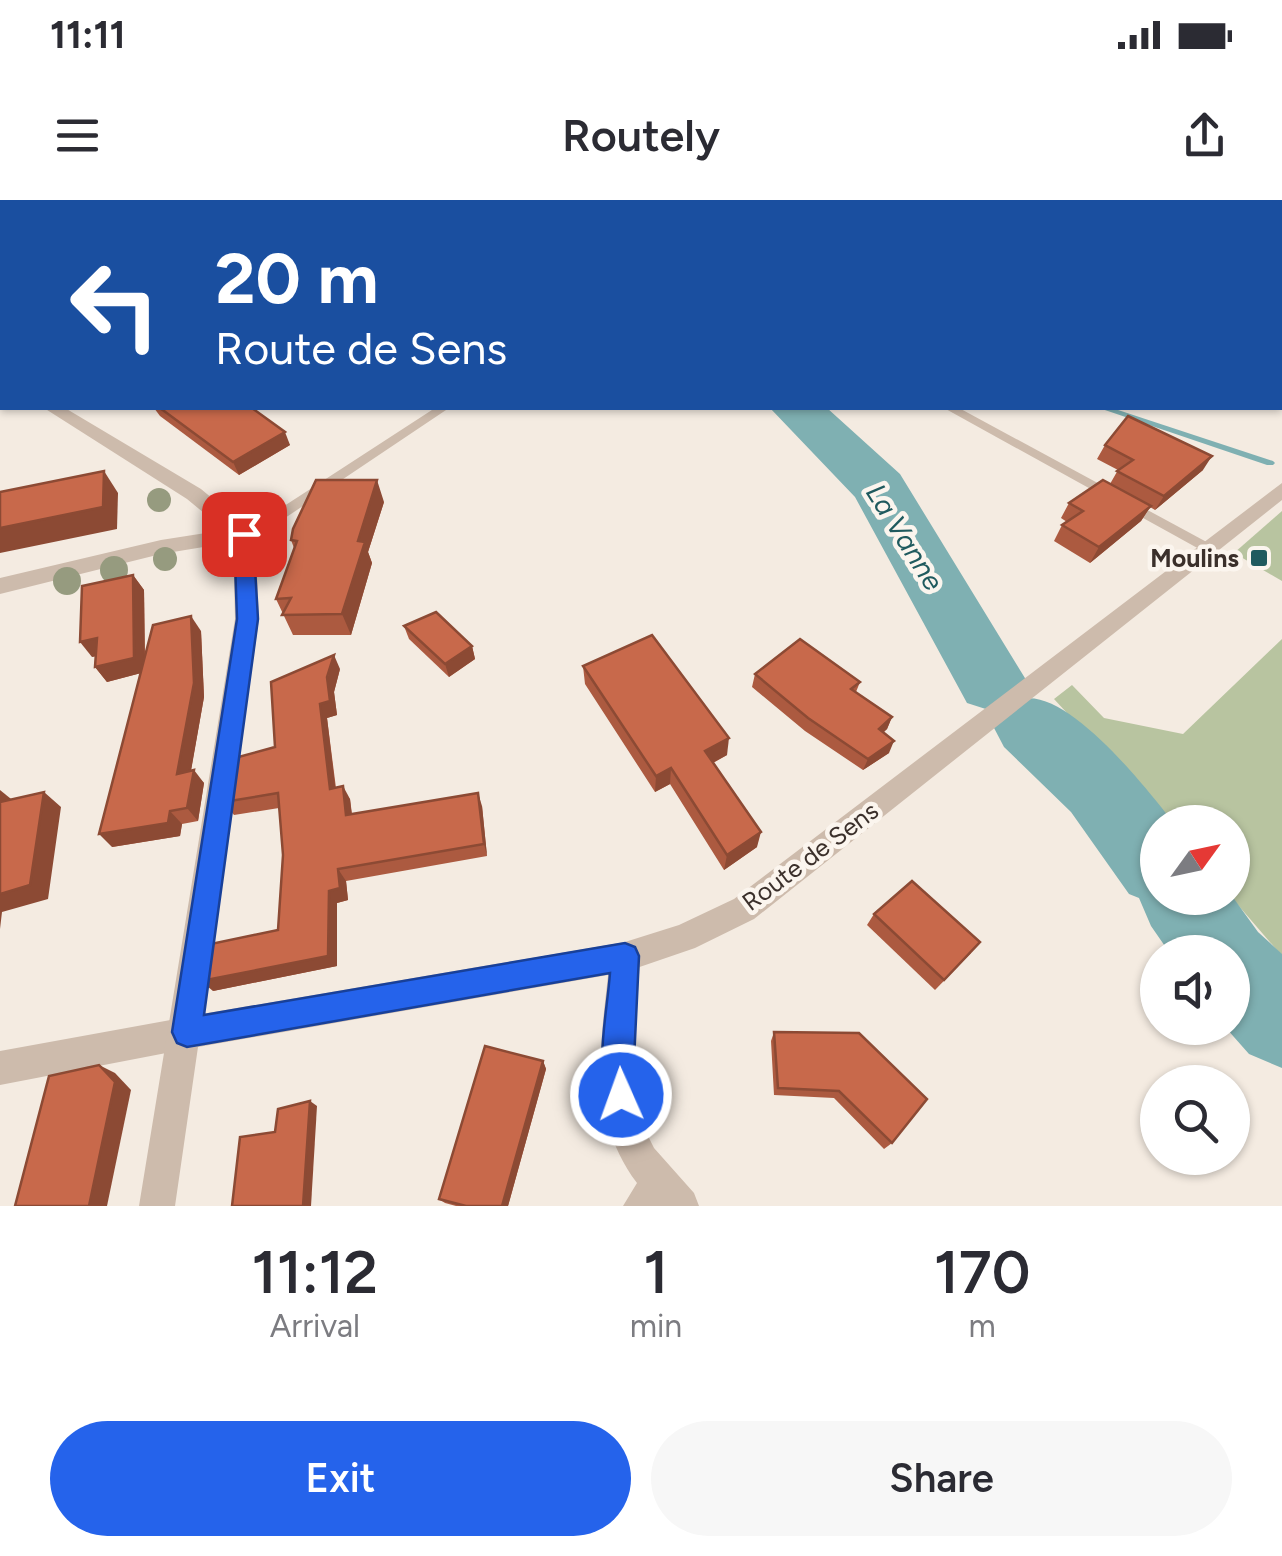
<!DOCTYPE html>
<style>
:root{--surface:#fff;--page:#f7f7f7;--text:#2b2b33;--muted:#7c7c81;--accent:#2563eb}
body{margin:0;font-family:Figtree,sans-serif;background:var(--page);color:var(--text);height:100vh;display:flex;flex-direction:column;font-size:38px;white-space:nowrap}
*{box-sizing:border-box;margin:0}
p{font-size:32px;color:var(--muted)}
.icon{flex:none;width:55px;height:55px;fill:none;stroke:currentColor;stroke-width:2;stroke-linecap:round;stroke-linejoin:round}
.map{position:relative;height:1006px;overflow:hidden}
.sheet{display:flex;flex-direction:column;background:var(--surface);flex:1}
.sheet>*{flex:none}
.guide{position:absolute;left:0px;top:0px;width:1282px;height:210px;box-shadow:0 2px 8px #0004;background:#1a4fa0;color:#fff;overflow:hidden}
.needle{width:65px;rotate:57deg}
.tools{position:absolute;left:1140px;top:605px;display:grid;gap:20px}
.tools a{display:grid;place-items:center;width:110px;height:110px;border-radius:50%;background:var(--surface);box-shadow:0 2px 8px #0004;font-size:50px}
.pin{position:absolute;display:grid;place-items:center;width:85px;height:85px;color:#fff;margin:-42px;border-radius:20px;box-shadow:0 5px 15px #0006}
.me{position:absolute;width:110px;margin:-55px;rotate:358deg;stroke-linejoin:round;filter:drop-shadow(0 0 8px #0008)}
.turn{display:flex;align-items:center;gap:35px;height:210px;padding:0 50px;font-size:45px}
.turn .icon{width:130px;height:130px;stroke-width:2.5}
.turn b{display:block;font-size:70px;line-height:85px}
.eta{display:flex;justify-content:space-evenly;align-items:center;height:170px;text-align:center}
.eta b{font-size:60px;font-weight:600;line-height:70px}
.button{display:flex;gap:20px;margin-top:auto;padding:20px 50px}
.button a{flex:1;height:115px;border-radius:60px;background:var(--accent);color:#fff;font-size:40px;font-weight:600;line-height:115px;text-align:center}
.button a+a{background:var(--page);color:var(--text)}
.status{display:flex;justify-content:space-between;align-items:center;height:70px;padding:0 50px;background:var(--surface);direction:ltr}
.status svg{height:28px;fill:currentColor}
header{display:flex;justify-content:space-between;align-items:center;height:130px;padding:0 50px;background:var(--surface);font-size:45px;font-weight:600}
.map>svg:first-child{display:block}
.green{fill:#b8c4a0}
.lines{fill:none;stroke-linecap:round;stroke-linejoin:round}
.stream{fill:#7fb0b2;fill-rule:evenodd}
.river{fill:#7fb0b2;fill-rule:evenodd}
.service{fill:#cdbbac;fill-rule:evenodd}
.minor{fill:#cdbbac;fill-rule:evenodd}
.tertiary{fill:#cdbbac;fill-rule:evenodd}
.tree{fill:#969b7f}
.wall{fill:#ac5a40}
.shaded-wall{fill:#8c4a34}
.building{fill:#c8694b;stroke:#8c4a34;stroke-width:2.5}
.route{fill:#2563eb;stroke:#184099;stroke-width:2.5}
.poi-dot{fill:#1f5a5e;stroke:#fbf5ee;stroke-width:4}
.labels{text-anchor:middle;stroke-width:9;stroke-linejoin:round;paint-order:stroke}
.poi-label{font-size:25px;font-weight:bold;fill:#3b302b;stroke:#fbf5ee;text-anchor:end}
.street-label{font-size:25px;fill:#3b302b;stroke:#fbf5ee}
.water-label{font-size:28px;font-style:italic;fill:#1f5a5e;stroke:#fbf5ee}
</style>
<div class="status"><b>11:11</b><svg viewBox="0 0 49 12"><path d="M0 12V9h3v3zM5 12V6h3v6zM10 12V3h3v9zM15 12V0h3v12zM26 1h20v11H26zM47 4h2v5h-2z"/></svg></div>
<header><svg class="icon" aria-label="menu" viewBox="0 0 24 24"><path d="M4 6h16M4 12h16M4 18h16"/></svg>Routely<svg class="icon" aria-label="share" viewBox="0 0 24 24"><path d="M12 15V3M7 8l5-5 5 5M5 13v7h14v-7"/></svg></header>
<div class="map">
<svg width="1282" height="1006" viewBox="0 0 1282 1006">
<rect width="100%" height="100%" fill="#f4ebe1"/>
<g class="green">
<path d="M1282 311V381L1234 353Z"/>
<path d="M1282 439V756L1232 698V622H1168L1054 499 1072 485 1104 518 1183 534Z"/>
</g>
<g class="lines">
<g class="stream">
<path d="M795 0H802L803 2H797Z"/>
<path d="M1099 208H1112L1273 261 1275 263 1273 265H1267Z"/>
</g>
<g class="river">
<path d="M270 0H315L316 2H272Z"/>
<path d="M770 208H827L900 274 1028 483 1019 500C1065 484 1147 589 1173 622H1158V698L1232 696 1258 732 1282 754V868L1249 854 1226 828H1232V752H1169L1151 726 1139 698 1129 694 1071 612 1004 547 993 526 1002 508 992 511 967 503 855 297Z"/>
</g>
<g class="service">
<path d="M435 208H449L288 316 249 338H239V330L278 310Z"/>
<path d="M944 208H959L1214 346 1211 350H1201Z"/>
</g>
<g class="minor">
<path d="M244 327 255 334 252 339 161 354 0 394V378L161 340Z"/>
<path d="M625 742 636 746 640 757 635 845 637 914 654 948 694 993 699 1006H623L637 983C585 914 602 837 610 757L614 746Z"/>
<path d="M187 817 198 822 203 833 198 844 187 849 0 885V851Z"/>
</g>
<g class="tertiary">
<rect x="0" y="170" width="2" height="12"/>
<path d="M44 208H65L201 289 255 334 259 419 202 814 625 742 679 725 734 699 1282 283V300L754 719 695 748 625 772 198 847 175 1006H139L235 419 233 337 187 299Z"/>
</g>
</g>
<g class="tree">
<circle cx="159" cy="300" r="12"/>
<circle cx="165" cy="359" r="12"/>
<circle cx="114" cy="370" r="14"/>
<circle cx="67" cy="381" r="14"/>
</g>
<g class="wall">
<path d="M154 208H252L290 245 239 275 160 216Z"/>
<path d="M1105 245 1203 270 1155 310 1150 307 1141 321 1090 363 1054 341 1062 325 1067 322 1061 318 1069 303 1110 284 1118 270 1097 259Z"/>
<path d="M384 302 368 352 372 363 351 435H293L276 399 294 348 291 340Z"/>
<path d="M133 375 144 390 145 458 201 431 204 497 191 570 204 583 198 621 182 624 180 636 112 647 141 473 107 482 95 467 96 456 92 457Z"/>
<path d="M404 426 472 446 475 459 449 477 409 439Z"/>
<path d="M583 466 727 555 713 563 757 647 724 670 670 584 655 592 585 484Z"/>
<path d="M340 469 334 492 337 515 327 518 336 588 350 599 352 614 482 606 487 656 346 681 348 700 337 703V766L213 791 278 730 283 655 279 608 234 615 224 602 275 547Z"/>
<path d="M755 474 860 482 856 492 892 517 887 529 883 532 889 553 863 570 805 531 752 487Z"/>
<path d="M874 714 971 753 935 790 867 725Z"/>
<path d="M774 832 859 833 892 943 884 949 834 898 774 895 771 841Z"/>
<path d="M543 861 546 869 508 1006H456L445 1003 439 999Z"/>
</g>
<g class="shaded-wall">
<path d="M187 0H206L207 2H175Z"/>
<path d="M285 232 290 245 239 275 233 262Z"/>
<path d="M1212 256 1203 270 1155 310 1164 296Z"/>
<path d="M104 271 118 293 117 329 0 353V328Z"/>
<path d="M377 280 384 302 368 352 372 363 351 435 342 414 358 341Z"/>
<path d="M1151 306 1141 321 1090 363 1099 347Z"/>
<path d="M133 375 144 390 145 472 107 482 95 467Z"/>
<path d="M191 416 201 431 204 497 188 588 177 574Z"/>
<path d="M97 438 109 453 92 457 80 442Z"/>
<path d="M472 446 475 459 449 477 445 464Z"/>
<path d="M334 455 340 469 334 492 337 515 327 518 337 602 330 589 320 504Z"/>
<path d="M892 517 887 529 875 541 879 529Z"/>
<path d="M729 538 727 555 703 568 705 551Z"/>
<path d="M894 541 889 553 863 570 868 559Z"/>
<path d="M671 568 670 584 655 592 656 576Z"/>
<path d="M194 570 204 583 198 621 187 608Z"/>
<path d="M343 586 350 599 353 627 346 615Z"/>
<path d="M0 590 16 603 0 607Z"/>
<path d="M44 592 61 607 48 699 2 712 0 729V694Z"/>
<path d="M478 593 482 606 487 656 484 644Z"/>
<path d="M170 611 182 624 180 636 112 647 99 634Z"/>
<path d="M761 632 757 647 724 670 727 655Z"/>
<path d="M338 669 346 681 348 700 337 703V766L213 791 201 781 328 756 329 691Z"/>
<path d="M543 861 546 869 508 1006H502Z"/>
<path d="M99 865 115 873 131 890 107 1006H89Z"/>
<path d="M310 901 317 906 311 1006H303Z"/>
</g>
<g class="building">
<path d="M0 0H35L36 2H2V20L0 14Z"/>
<path d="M124 0H187L175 2H125Z"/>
<path d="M479 0H716L715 2H477Z"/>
<path d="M0 21H2V60L0 52Z"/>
<path d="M160 208H252L285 232 233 262Z"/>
<path d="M1128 216 1212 256 1164 296 1117 271 1133 260 1105 245Z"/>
<path d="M104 271 103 307 0 328V292Z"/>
<path d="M316 280H377L358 341 365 342 342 414 282 415 291 398 276 399 297 341 291 340 293 329Z"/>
<path d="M1103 280 1151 306 1099 347 1062 325 1083 311 1069 303Z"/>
<path d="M133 375 134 458 95 467 97 438 80 442 82 386Z"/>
<path d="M436 412 472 446 445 464 404 426Z"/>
<path d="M191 416 194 483 177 574 194 570 187 608 170 611 168 623 99 634 153 425Z"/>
<path d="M652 435 729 538 705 551 761 632 727 655 671 568 656 576 583 466Z"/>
<path d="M800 439 860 482 851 489 892 517 879 529 894 541 868 559 808 518 755 474Z"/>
<path d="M334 455 327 477 330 501 320 504 330 589 343 586 346 615 478 593 484 644 338 669 340 688 329 691 328 756 201 781 206 745 278 730 283 655 278 593 224 602 231 559 275 547 271 482Z"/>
<path d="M44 592 30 685 0 694V602Z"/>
<path d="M912 681 980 742 944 780 874 714Z"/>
<path d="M774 832 859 833 927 899 892 943 839 891 778 888Z"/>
<path d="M485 846 543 861 502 1006H466L439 999Z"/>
<path d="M99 865 115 882 89 1006H15L49 876Z"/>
<path d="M310 901 303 1006H232L240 937 275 932 278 909Z"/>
</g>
<path class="route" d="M244 328 253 334 258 419 204 815 625 743 635 747 639 756 634 861 637 895 632 906 621 910 610 906C594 867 607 814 610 773L187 847 177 843 172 832 237 419 234 334Z"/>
<rect class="poi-dot" x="1249" y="348" width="20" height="20" rx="5"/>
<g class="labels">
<g class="poi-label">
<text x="1239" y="367">Moulins</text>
</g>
<g class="street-label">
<text transform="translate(810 656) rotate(-37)" y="9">Route de Sens</text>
</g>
<g class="water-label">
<text transform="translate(905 337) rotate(58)" y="10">La Vanne</text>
</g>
</g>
</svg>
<div class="tools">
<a><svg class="needle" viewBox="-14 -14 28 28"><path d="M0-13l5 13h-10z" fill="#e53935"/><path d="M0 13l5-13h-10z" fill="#7c7c81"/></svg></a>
<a><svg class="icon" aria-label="sound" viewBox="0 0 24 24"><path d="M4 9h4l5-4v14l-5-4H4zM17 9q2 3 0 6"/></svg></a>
<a><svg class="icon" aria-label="search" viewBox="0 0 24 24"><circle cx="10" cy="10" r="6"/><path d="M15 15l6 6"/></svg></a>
</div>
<div class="pin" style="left:244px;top:334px;background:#d93025"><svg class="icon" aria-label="arrive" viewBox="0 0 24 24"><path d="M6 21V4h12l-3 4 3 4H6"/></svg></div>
<svg class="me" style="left:621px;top:895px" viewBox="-20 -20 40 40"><circle r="17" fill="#2563eb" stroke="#fff" stroke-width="3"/><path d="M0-11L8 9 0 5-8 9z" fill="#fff"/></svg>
<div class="guide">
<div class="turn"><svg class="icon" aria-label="left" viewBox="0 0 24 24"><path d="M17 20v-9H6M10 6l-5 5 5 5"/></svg><div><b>20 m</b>Route de Sens</div></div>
</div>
</div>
<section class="sheet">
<div class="eta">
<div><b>11:12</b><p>Arrival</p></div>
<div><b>1</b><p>min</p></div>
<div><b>170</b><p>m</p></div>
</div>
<div class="button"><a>Exit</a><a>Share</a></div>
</section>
